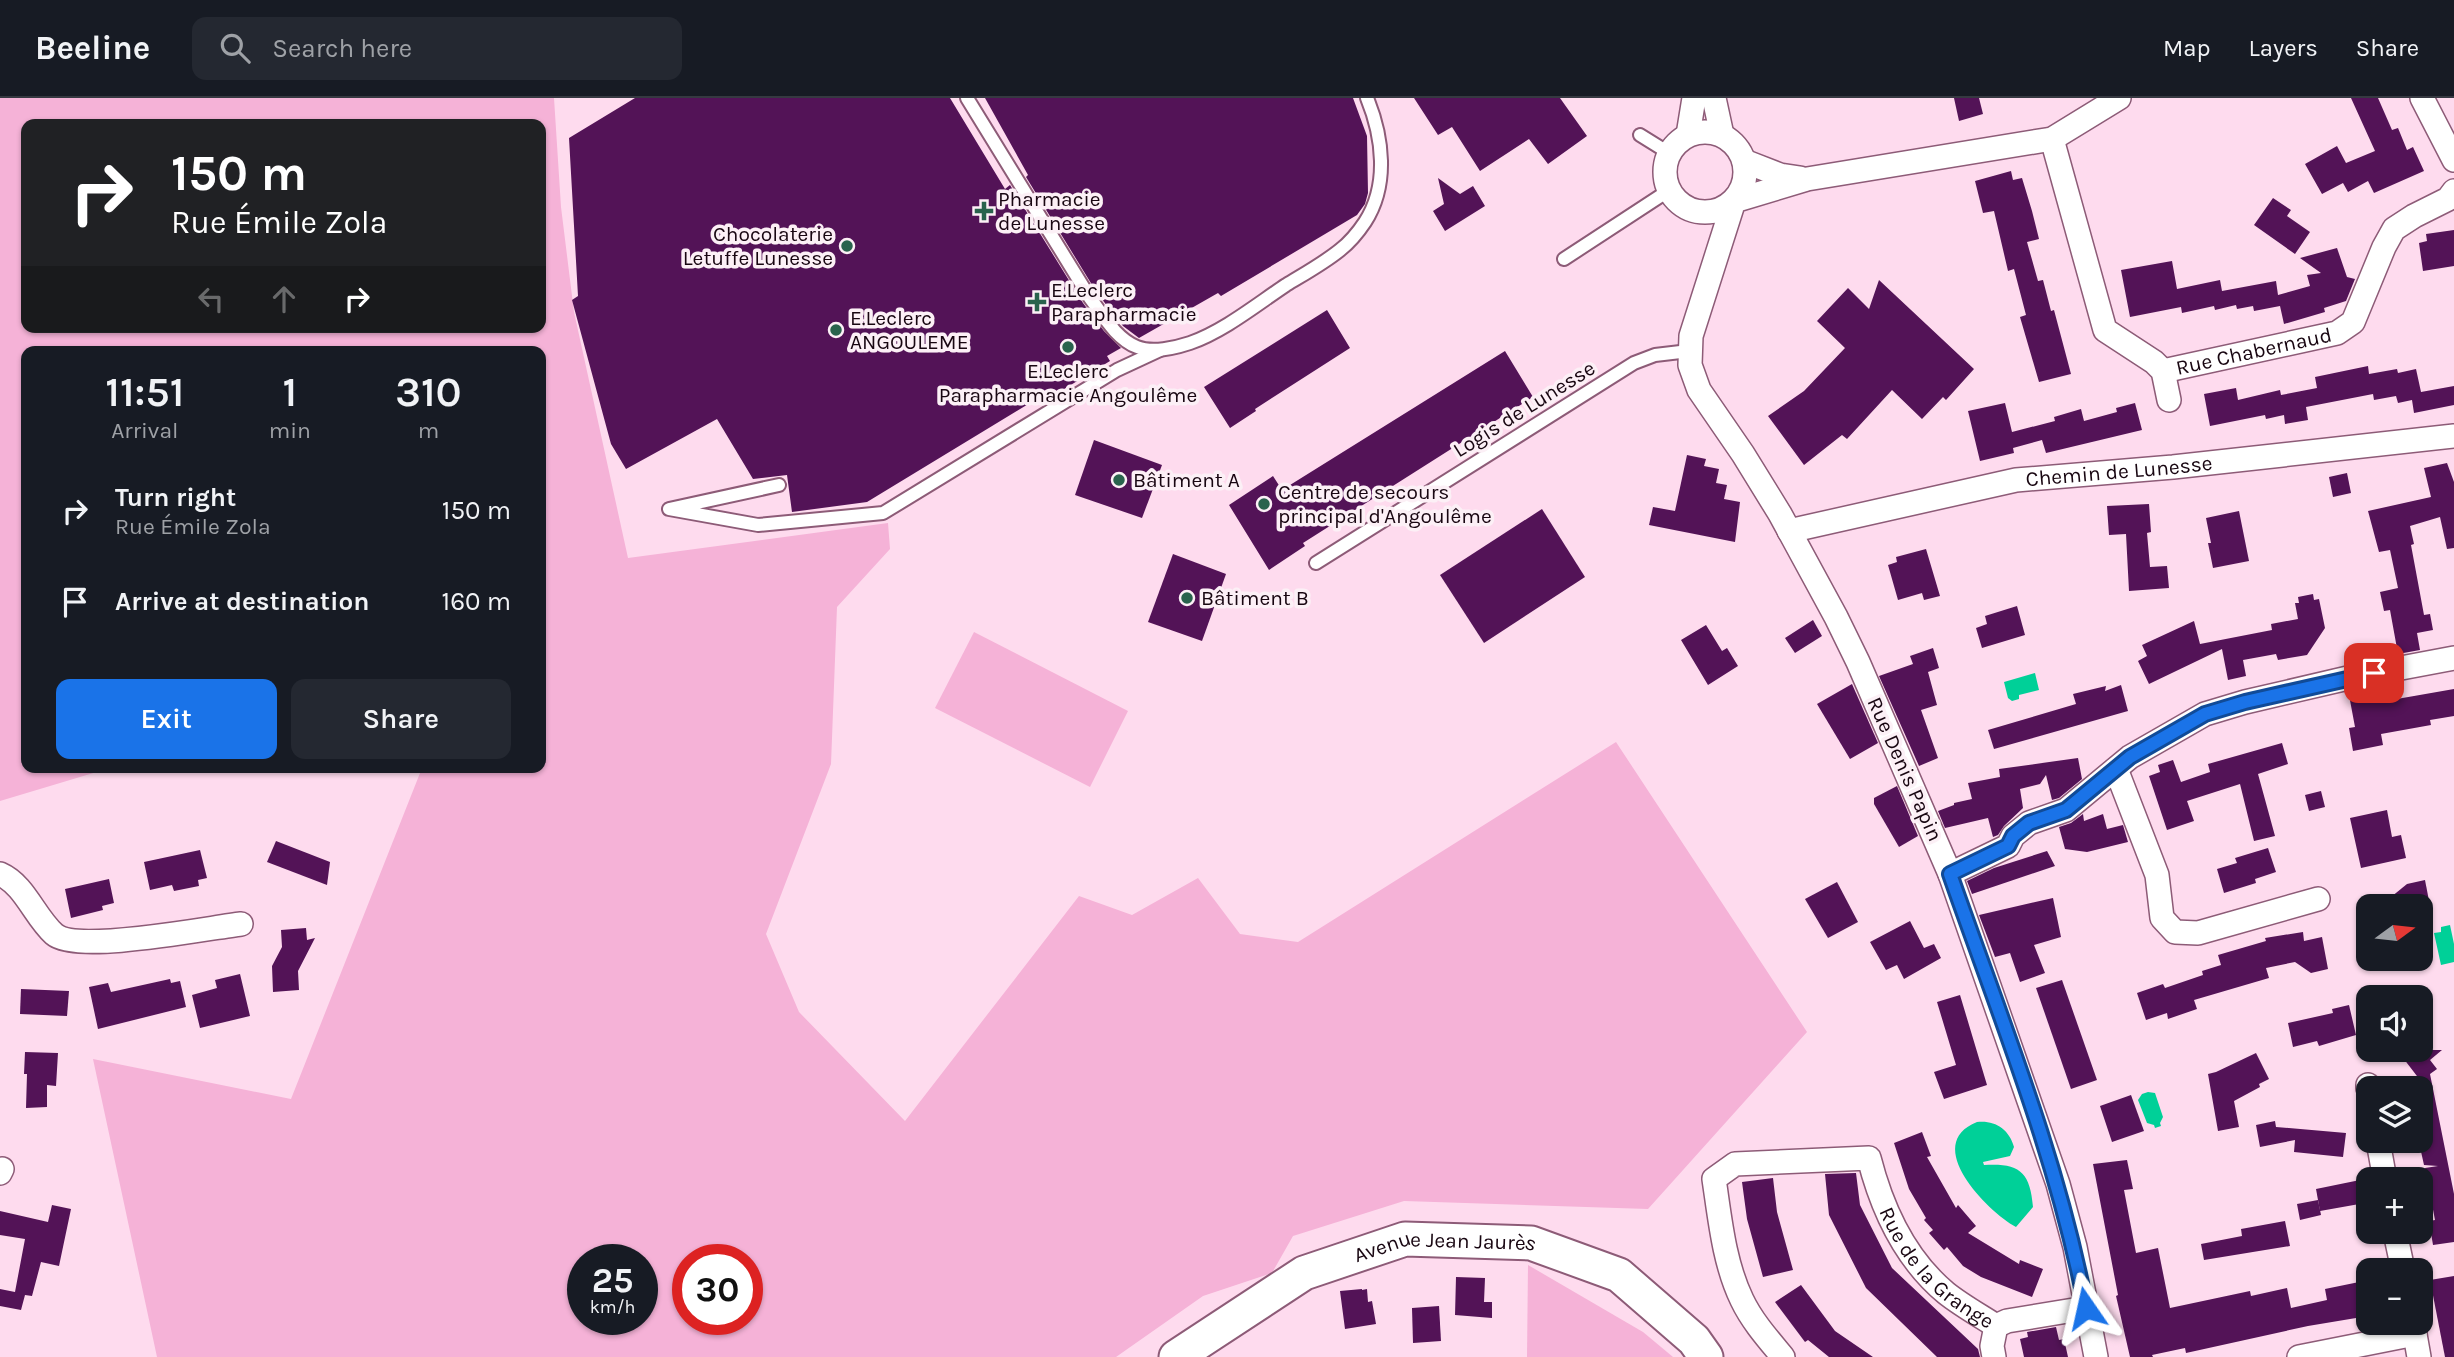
<!DOCTYPE html>
<meta charset="utf-8">
<style>
:root{--surface:#171b24;--page:#242831;--text:#f1f3f6;--muted:#9ea1a6;--line:#363941;--accent:#1a73e8}
body{margin:0;font-family:Karla,sans-serif;background:var(--page);color:var(--text);height:100vh;display:flex;flex-direction:column;font-size:26px;white-space:nowrap}
*{box-sizing:border-box;margin:0}
p{font-size:23px;color:var(--muted)}
.icon{flex:none;width:38px;height:38px;fill:none;stroke:currentColor;stroke-width:2;stroke-linecap:round;stroke-linejoin:round}
.map{position:relative;flex:1;overflow:hidden}
.details{position:absolute;left:21px;top:248px;width:525px;height:427px;display:flex;flex-direction:column;background:var(--surface);border-radius:14px;box-shadow:0 2px 5px #0004}
.details>*{flex:none}
.banner{position:absolute;left:21px;top:21px;width:525px;height:214px;border-radius:14px;box-shadow:0 2px 5px #0004;background:#202124;color:#fff;overflow:hidden}
.needle{width:46px;rotate:75deg}
.buttons{position:absolute;left:2356px;top:796px;display:grid;gap:14px}
.buttons a{display:grid;place-items:center;width:77px;height:77px;border-radius:14px;background:var(--surface);box-shadow:0 2px 5px #0004;font-size:35px}
.speed{position:absolute;left:567px;top:1146px;display:flex;gap:14px;font-size:35px;font-weight:700;text-align:center}
.speed>*{display:grid;place-content:center;width:91px;height:91px;border-radius:50%;background:var(--surface);box-shadow:0 2px 5px #0004;line-height:1}
.speed small{font-size:18px;font-weight:400}
.speed .limit{border:10px solid #d22;background:#fff;color:#111}
.pin{position:absolute;display:grid;place-items:center;width:60px;height:60px;color:#fff;margin:-30px;border-radius:14px;box-shadow:0 4px 10px #0006}
.me{position:absolute;width:77px;margin:-38px;rotate:349deg;stroke-linejoin:round;filter:drop-shadow(0 0 5px #0008)}
.turn{display:flex;align-items:center;gap:24px;height:147px;padding:0 35px;font-size:32px}
.turn .icon{width:91px;height:91px;stroke-width:2.5}
.turn b{display:block;font-size:49px;line-height:60px}
.lanes{display:flex;align-items:center;height:66px;padding:0 35px;background:#0003;justify-content:center;gap:35px;direction:ltr}
.lanes .off{opacity:.35}
.eta{display:flex;justify-content:space-evenly;align-items:center;height:119px;text-align:center}
.eta b{font-size:42px;font-weight:600;line-height:49px}
.action{display:flex;gap:14px;margin-top:auto;padding:14px 35px}
.action a{flex:1;height:80px;border-radius:14px;background:var(--accent);color:#fff;font-size:28px;font-weight:600;line-height:80px;text-align:center}
.action a+a{background:var(--page);color:var(--text)}
ul{padding:0;list-style:none}
li{display:flex;align-items:center;gap:21px;height:91px;padding:0 35px}
li div{flex:1}
li b{display:block;font-size:26px}
li em{font-style:normal}
header{display:flex;align-items:center;gap:42px;box-sizing:border-box;height:98px;padding:0 35px;background:var(--surface);border-bottom:2px solid var(--line)}
header strong{font-size:33px}
nav{display:flex;gap:38px;margin-inline-start:auto;font-size:24px}
.search{width:490px;height:63px;background:var(--page);display:flex;align-items:center;gap:18px;box-sizing:border-box;padding:0 24px;border-radius:14px;color:var(--muted);font-size:26px}
.map>svg:first-child{display:block}
.green{fill:#f5b2d7;fill-rule:evenodd}
.water{fill:#00d098}
.building{fill:#531357}
.lines{fill:none;stroke-linecap:round;stroke-linejoin:round}
.service-casing{stroke:#8d5b77;stroke-width:16}
.minor-casing{stroke:#8d5b77;stroke-width:26}
.secondary-casing{stroke:#8d5b77;stroke-width:37}
.service{stroke:#fff;stroke-width:12}
.minor{stroke:#fff;stroke-width:23}
.secondary{stroke:#fff;stroke-width:33}
.route-casing{stroke:#114b97;stroke-width:18}
.route{stroke:#1a73e8;stroke-width:12}
.poi-dot{fill:#29634d;stroke:#fcf0f6;stroke-width:2.5}
.labels{text-anchor:middle;stroke-width:7;stroke-linejoin:round;paint-order:stroke}
.poi-label{font-size:21px;fill:#180611;stroke:#fcf0f6;text-anchor:start}
.street-label{font-size:21px;fill:#180611;stroke:#fcf0f6}
</style>
<header>
<strong>Beeline</strong>
<div class="search"><svg class="icon" aria-label="search" viewBox="0 0 24 24"><circle cx="10" cy="10" r="6"/><path d="M15 15l6 6"/></svg>Search here</div>
<nav><a>Map</a><a>Layers</a><a>Share</a></nav>
</header>
<div class="map">
<svg width="2454" height="1259" viewBox="0 0 2454 1259">
<rect width="100%" height="100%" fill="#fedbee"/>
<g class="green">
<path d="M0 0H554L561 109 574 214 628 460 888 425 890 451 837 509 831 666 766 836 799 914 905 1023 1079 798 1132 817 1198 780 1240 836 1298 844 1616 644 1807 934 1648 1111 1404 1103 1293 1138 1272 1175 1203 1198 1116 1259H157L93 961 291 1001 422 670H541V254H26V670H110L0 703ZM26 26H541V229H26ZM583 1162H642V1222H583ZM688 1162H747V1222H688Z"/>
<path d="M974 534 1128 613 1090 689 935 610Z"/>
<path d="M1528 1167 1643 1234 1673 1259H1527Z"/>
</g>
<g class="water">
<path d="M2035 575 2039 592 2019 597V601L2012 603 2008 600 2004 584Z"/>
<path d="M2450 827 2454 846V864L2441 867 2434 835 2441 834V829Z"/>
<path d="M2148 994 2155 995 2163 1019 2160 1025 2161 1028 2155 1030 2154 1027 2147 1025 2138 1002 2142 996Z"/>
<path d="M1977 1024C1995 1022 2009 1031 2014 1049L2010 1058 1983 1064 1984 1067C2019 1065 2030 1073 2033 1109L2016 1129C1987 1113 1921 1046 1977 1024Z"/>
</g>
<g class="building">
<path d="M635 0H950L1005 91 1010 87 1083 205 1104 233 1121 250 1107 258 1110 263 1056 296 1053 291 867 404 792 414 787 377 753 381 717 321 626 371 611 346 572 202 578 198 569 40Z"/>
<path d="M985 0H1353L1367 38 1368 95 1365 106 1357 117 1221 198 1218 195 1139 240 1123 228 1097 195 1026 79 1028 77Z"/>
<path d="M1414 0H1560L1587 38 1548 66 1529 41 1480 73 1452 29 1438 37Z"/>
<path d="M1954 0H1979L1983 16 1959 23Z"/>
<path d="M2351 0H2378L2392 32 2398 30 2407 52 2413 49 2424 73 2374 95 2368 83 2348 94 2343 85 2322 96 2305 66 2337 48 2346 65 2375 53Z"/>
<path d="M2011 73 2013 82 2022 80 2032 113 2039 141 2027 144 2038 183 2043 182 2051 213 2054 212 2071 276 2039 284 2020 219 2026 217 2014 171 2008 173 1994 113 1983 115 1975 83Z"/>
<path d="M1438 80 1460 96 1473 88 1485 108 1445 133 1433 113 1444 106Z"/>
<path d="M2273 100 2291 112 2287 118 2310 134 2295 156 2254 127Z"/>
<path d="M2454 132V168L2423 173 2419 145 2427 143 2426 136Z"/>
<path d="M2337 150 2347 179 2355 181 2346 203 2324 210 2325 214 2284 226 2280 208 2254 213 2253 208 2237 211 2236 207 2215 212 2214 208 2182 215 2181 209 2130 219 2121 172 2172 163 2177 191 2220 182 2222 193 2276 183 2278 197 2310 188 2307 177 2321 175 2300 160Z"/>
<path d="M1879 182 1974 271 1946 302 1943 299 1922 321 1892 292 1847 341 1842 337 1804 367 1768 318 1804 293 1845 250 1817 223 1848 190 1869 211Z"/>
<path d="M1327 212 1350 250 1255 311 1256 313 1230 330 1204 289Z"/>
<path d="M1505 253 1533 299 1303 445 1305 448 1269 472 1229 407 1273 378 1282 392Z"/>
<path d="M2368 268 2369 276 2397 271 2398 275 2416 271 2421 294 2454 288V307L2414 315 2412 302 2398 305 2396 298 2374 302 2373 296 2306 309 2308 322 2285 326 2284 317 2266 321 2265 317 2210 328 2204 296 2236 290 2238 302 2280 292 2281 297 2317 290 2315 279Z"/>
<path d="M2005 305 2012 334 2055 323 2054 319 2081 311 2084 323 2117 314 2116 310 2135 305 2142 332 2046 355 2042 342 2013 350 2014 355 1980 363 1968 313Z"/>
<path d="M1094 342 1162 367 1142 420 1075 397Z"/>
<path d="M1687 357 1706 361 1704 368 1719 371 1716 385 1727 387 1724 401 1740 404 1735 444 1649 427 1653 409 1675 413Z"/>
<path d="M2447 365 2454 384V450L2447 451 2440 419 2410 428 2414 446 2411 447 2424 517 2430 516 2433 532 2417 535 2420 552 2398 556 2390 512 2384 513 2380 494 2398 490 2390 452 2379 454 2368 413 2431 399 2424 370Z"/>
<path d="M2347 375 2351 395 2333 399 2329 379Z"/>
<path d="M2149 406 2151 434 2147 435 2150 469 2167 468 2169 490 2129 493 2126 436 2109 437 2107 408Z"/>
<path d="M1542 411 1585 479 1484 545 1440 477Z"/>
<path d="M2239 413 2249 463 2213 470 2208 445H2211L2206 420Z"/>
<path d="M1926 451 1940 498 1924 502 1922 495 1898 502 1888 467 1897 464 1896 459Z"/>
<path d="M1173 456 1226 476 1202 543 1148 524Z"/>
<path d="M2313 496 2314 502 2319 501 2325 530 2307 557 2278 562 2276 556 2243 562 2246 578 2228 582 2222 551 2149 586 2138 563 2147 558 2142 547 2194 523 2200 546 2272 532 2271 526 2298 521 2295 505H2299L2298 499Z"/>
<path d="M2017 508 2025 537 1982 550 1976 530 1987 526 1985 518Z"/>
<path d="M1813 522 1822 538 1795 555 1785 540Z"/>
<path d="M1706 527 1722 553 1727 550 1738 568 1708 587 1681 542Z"/>
<path d="M1933 550 1939 570 1928 574 1937 607 1921 612 1938 660 1919 668 1879 578 1913 566 1910 558Z"/>
<path d="M1852 586 1878 645 1850 661 1817 606Z"/>
<path d="M2121 587 2128 613 1994 651 1988 632 2076 606 2073 596 2106 588 2105 593Z"/>
<path d="M2454 591V618L2430 622 2431 627 2381 636 2383 647 2353 653 2349 630 2355 629 2349 597 2372 593 2374 605Z"/>
<path d="M2282 645 2288 666 2258 676 2275 738 2254 743 2240 686 2187 703 2194 723 2167 732 2149 678 2160 674 2158 667 2173 662 2181 684 2210 674 2208 666Z"/>
<path d="M2078 660 2082 681 2059 700 2052 702 2046 677 2040 686 2020 691 2023 710 2004 728 1998 737 1993 739 1988 720 1945 730 1938 713 1954 707V705L1972 701 1968 685 2000 679 1999 671Z"/>
<path d="M1897 688 1918 738 1899 749 1874 706V700Z"/>
<path d="M2321 693 2325 709 2309 713 2305 697Z"/>
<path d="M2387 712 2392 739 2401 737 2406 760 2361 770 2350 720Z"/>
<path d="M2083 716 2084 723 2103 716 2107 731 2123 727 2128 744 2087 754 2065 751 2059 729 2071 725Z"/>
<path d="M276 743 330 764 327 787 267 764Z"/>
<path d="M2268 750 2276 774 2255 781 2256 785 2224 795 2217 771 2237 765 2235 760Z"/>
<path d="M200 752 207 780 198 782 199 788 174 793 172 787 150 792 144 764Z"/>
<path d="M2047 753 2055 768 1972 796 1967 783 1994 770Z"/>
<path d="M109 781 114 805 102 808 103 812 71 820 65 791Z"/>
<path d="M2425 782 2430 808H2380L2407 786Z"/>
<path d="M1837 784 1858 824 1828 840 1805 801Z"/>
<path d="M2053 800 2061 839 2034 847 2045 875 2020 884 2010 855 1995 859 1979 817Z"/>
<path d="M1910 823 1924 850 1934 846 1941 860 1904 881 1897 867 1886 872 1870 844Z"/>
<path d="M306 830 307 842 315 840 298 873 299 892 273 894 272 868 282 849 281 832Z"/>
<path d="M2303 834 2304 843 2322 839 2328 871 2311 875 2295 864 2266 870 2269 880 2194 902 2197 911 2168 921 2167 915 2146 922 2137 895 2163 886 2165 890 2203 877 2202 873 2221 867 2218 857 2266 843 2265 840Z"/>
<path d="M240 876 250 918 200 930 192 897 217 890 215 882Z"/>
<path d="M170 881 171 885 180 883 186 909 98 931 89 889 108 885 111 894Z"/>
<path d="M2062 882 2097 982 2071 991 2036 890Z"/>
<path d="M21 891 69 893 67 918 20 916Z"/>
<path d="M1960 897 1987 987 1944 1001 1934 974 1956 967 1937 904Z"/>
<path d="M2349 907 2356 937 2319 948 2317 943 2293 949 2288 925 2333 915 2332 911Z"/>
<path d="M2397 952H2442L2430 962 2437 971 2430 976 2454 1096V1144L2433 1147 2429 1123 2435 1122 2425 1070 2438 1068 2424 1067 2420 1049V982Z"/>
<path d="M25 954 58 955 56 988 47 987V1009L26 1010 27 976H24Z"/>
<path d="M2256 955 2269 981 2259 986 2260 989 2234 1003 2239 1029 2218 1033 2208 976 2216 974Z"/>
<path d="M2131 997 2144 1033 2112 1044 2100 1008Z"/>
<path d="M2275 1023 2276 1029 2346 1035 2343 1059 2294 1054 2295 1042 2260 1049 2256 1027Z"/>
<path d="M1922 1034 1931 1058 1927 1059 1956 1110 1958 1107 1976 1128 1968 1135 2019 1166 2020 1162 2043 1171 2032 1199 1981 1179 1963 1168 1947 1149 1944 1152 1929 1135 1933 1132 1924 1122 1926 1120 1909 1091 1894 1045Z"/>
<path d="M2127 1062 2133 1091 2124 1092 2136 1155 2158 1150 2170 1210 2250 1193 2251 1198 2287 1190 2291 1210 2327 1202 2325 1191 2364 1183 2368 1185V1218L2308 1228 2186 1255 2185 1250 2152 1257 2153 1259H2130L2116 1198 2118 1197 2093 1066Z"/>
<path d="M1856 1075 1860 1107 1892 1170 1978 1251 1980 1259H1937L1866 1190 1829 1117 1825 1076Z"/>
<path d="M1773 1080 1777 1114 1793 1172 1763 1179 1747 1121 1742 1084Z"/>
<path d="M2360 1082 2365 1105 2320 1113 2316 1091Z"/>
<path d="M2318 1102 2321 1117 2300 1122 2297 1106Z"/>
<path d="M52 1107 71 1111 59 1168 41 1164 32 1198 25 1197 21 1212 0 1208V1191L15 1194 25 1141 0 1137V1113L48 1124Z"/>
<path d="M2285 1123 2290 1148 2204 1162 2201 1146 2242 1138 2241 1131Z"/>
<path d="M2454 1178V1259H2445L2430 1182Z"/>
<path d="M1456 1179 1485 1180 1484 1204H1492V1220L1455 1217Z"/>
<path d="M1801 1187 1835 1233 1873 1259H1829L1808 1242 1805 1244 1775 1204Z"/>
<path d="M1362 1191V1192L1367 1191 1368 1204 1372 1203 1376 1226 1345 1231 1340 1193Z"/>
<path d="M1439 1208 1441 1243 1413 1245 1412 1210Z"/>
<path d="M2056 1229 2059 1242 2064 1241 2068 1259H2024L2020 1241 2028 1239 2027 1234Z"/>
</g>
<g class="lines">
<defs>
<g id="service">
<path d="M967 0 1090 200C1103 217 1116 241 1137 249 1152 255 1175 250 1190 245 1224 233 1256 207 1286 187 1304 176 1324 165 1340 152 1349 145 1359 133 1365 124 1389 87 1383 39 1367 0"/>
<path d="M1640 37 1669 55"/>
<path d="M1564 161 1668 93"/>
<path d="M779 387 669 411 758 427 883 415 1117 272 1160 252"/>
<path d="M1316 465 1634 265 1655 257 1689 253"/>
</g>
<g id="minor">
<path d="M1714 0 1722 37"/>
<path d="M2422 0 2454 62"/>
<circle cx="1705" cy="74" r="40"/>
<path d="M1688 37 1694 0"/>
<path d="M2052 41 2105 232 2154 264 2163 273 2169 302"/>
<path d="M1744 63 1780 77 1800 80"/>
<path id="s1" d="M2163 273 2337 235 2353 224 2384 149 2394 131 2414 118 2448 101 2454 93"/>
<path id="s2" d="M1789 433 2016 382 2173 369 2454 338"/>
<path d="M2116 671 2157 777 2162 820 2175 834 2198 835 2318 801"/>
<path d="M0 776C25 787 34 818 54 836 77 856 207 830 241 826"/>
<path d="M1950 776 2008 748 2013 738 2029 725 2066 712 2130 659 2205 616 2245 604 2348 580 2454 560"/>
<path d="M2368 987V990"/>
<path d="M2378 1043 2385 1082"/>
<path d="M0 1075 2 1071"/>
<path d="M2395 1134 2403 1172"/>
<path d="M2413 1225 2419 1259"/>
<path id="s3" d="M1783 1259C1768 1241 1752 1223 1742 1202 1724 1165 1720 1121 1714 1081L1735 1066 1869 1060C1882 1111 1904 1160 1946 1195 1961 1207 1979 1217 1996 1228L2007 1223 2086 1210"/>
<path d="M1994 1259 1992 1248 1996 1228"/>
<path d="M2096 1259 2075 1149 2058 1086 1950 776 1858 564 1836 519 1780 416 1743 356 1699 292 1690 267 1691 238 1734 103 1807 81 2052 41 2119 0"/>
<path d="M2299 1259 2415 1236"/>
</g>
<g id="secondary">
<path id="s4" d="M1176 1259 1304 1175 1405 1141 1531 1145 1619 1177 1694 1242 1706 1259"/>
</g>
</defs>
<use href="#service" class="service-casing"/>
<use href="#minor" class="minor-casing"/>
<use href="#secondary" class="secondary-casing"/>
<use href="#service" class="service"/>
<use href="#minor" class="minor"/>
<use href="#secondary" class="secondary"/>
</g>
<g class="lines">
<defs>
<path id="route" d="M2086 1210C2058 1061 2000 919 1950 776L2008 748 2013 738 2029 725 2066 712 2130 659 2205 616 2245 604 2374 575"/>
</defs>
<use href="#route" class="route-casing"/>
<use href="#route" class="route"/>
</g>
<g class="poi-dot">
<path d="M980.5 102.5h7v7h7v7h-7v7h-7v-7h-7v-7h7z"/>
<circle cx="847" cy="148" r="7"/>
<path d="M1033.5 193.5h7v7h7v7h-7v7h-7v-7h-7v-7h7z"/>
<circle cx="836" cy="232" r="7"/>
<circle cx="1068" cy="249" r="7"/>
<circle cx="1119" cy="382" r="7"/>
<circle cx="1264" cy="406" r="7"/>
<circle cx="1187" cy="500" r="7"/>
</g>
<g class="labels">
<g class="poi-label">
<text x="998" y="108">Pharmacie<tspan x="998" dy="24">de Lunesse</tspan></text>
<text x="833" y="143" text-anchor="end">Chocolaterie<tspan x="833" dy="24">Letuffe Lunesse</tspan></text>
<text x="1051" y="199">E.Leclerc<tspan x="1051" dy="24">Parapharmacie</tspan></text>
<text x="850" y="227">E.Leclerc<tspan x="850" dy="24">ANGOULEME</tspan></text>
<text x="1068" y="280" text-anchor="middle">E.Leclerc<tspan x="1068" dy="24">Parapharmacie Angoulême</tspan></text>
<text x="1133" y="389">Bâtiment A</text>
<text x="1278" y="401">Centre de secours<tspan x="1278" dy="24">principal d'Angoulême</tspan></text>
<text x="1201" y="507">Bâtiment B</text>
</g>
<g class="street-label">
<text dy="7" stroke="none"><textPath href="#s1" startOffset="93">Rue Chabernaud</textPath></text>
<text transform="translate(1524 311) rotate(-32)" y="7">Logis de Lunesse</text>
<text dy="7" stroke="none"><textPath href="#s2" startOffset="336">Chemin de Lunesse</textPath></text>
<text transform="translate(1905 671) rotate(66)" y="7">Rue Denis Papin</text>
<text dy="7" stroke="none"><textPath href="#s4" startOffset="299">Avenue Jean Jaurès</textPath></text>
<text dy="7" stroke="none"><textPath href="#s3" startOffset="488">Rue de la Grange</textPath></text>
</g>
</g>
</svg>
<div class="buttons">
<a><svg class="needle" viewBox="-14 -14 28 28"><path d="M0-13l5 13h-10z" fill="#e53935"/><path d="M0 13l5-13h-10z" fill="#9ea1a6"/></svg></a>
<a><svg class="icon" aria-label="sound" viewBox="0 0 24 24"><path d="M4 9h4l5-4v14l-5-4H4zM17 9q2 3 0 6"/></svg></a>
<a><svg class="icon" aria-label="layers" viewBox="0 0 24 24"><path d="M12 4l9 5-9 5-9-5zM3 14l9 5 9-5"/></svg></a>
<a>+</a>
<a>−</a>
</div>
<div class="speed"><div>25<small>km/h</small></div><div class="limit">30</div></div>
<div class="pin" style="left:2374px;top:575px;background:#d93025"><svg class="icon" aria-label="arrive" viewBox="0 0 24 24"><path d="M6 21V4h12l-3 4 3 4H6"/></svg></div>
<svg class="me" style="left:2086px;top:1210px" viewBox="-20 -20 40 40"><path d="M0-17L14 15 0 8-14 15z" fill="#1a73e8" stroke="#fff" stroke-width="4"/></svg>
<div class="banner">
<div class="turn"><svg class="icon" aria-label="right" viewBox="0 0 24 24"><path d="M7 20v-9h11M14 6l5 5-5 5"/></svg><div><b>150 m</b>Rue Émile Zola</div></div>
<div class="lanes"><svg class="icon off" aria-label="left" viewBox="0 0 24 24"><path d="M17 20v-9H6M10 6l-5 5 5 5"/></svg><svg class="icon off" aria-label="ahead" viewBox="0 0 24 24"><path d="M12 20V5M6 11l6-6 6 6"/></svg><svg class="icon" aria-label="right" viewBox="0 0 24 24"><path d="M7 20v-9h11M14 6l5 5-5 5"/></svg></div>
</div>
<section class="details">
<div class="eta">
<div><b>11:51</b><p>Arrival</p></div>
<div><b>1</b><p>min</p></div>
<div><b>310</b><p>m</p></div>
</div>
<ul>
<li><svg class="icon" aria-label="right" viewBox="0 0 24 24"><path d="M7 20v-9h11M14 6l5 5-5 5"/></svg><div><b>Turn right</b><p>Rue Émile Zola</p></div><em>150 m</em></li>
<li><svg class="icon" aria-label="arrive" viewBox="0 0 24 24"><path d="M6 21V4h12l-3 4 3 4H6"/></svg><div><b>Arrive at destination</b></div><em>160 m</em></li>
</ul>
<div class="action"><a>Exit</a><a>Share</a></div>
</section>
</div>
